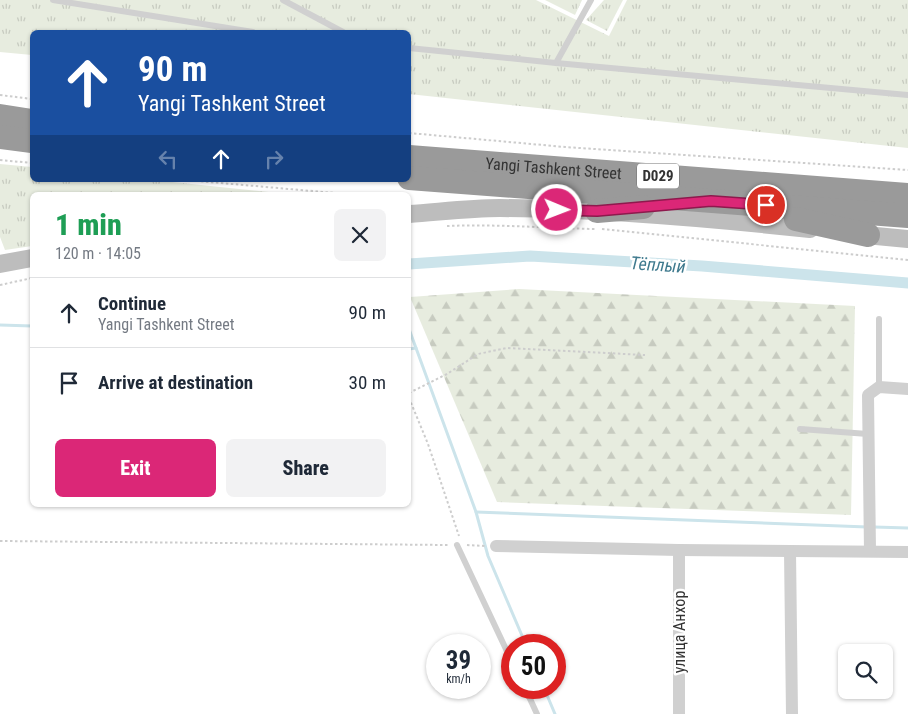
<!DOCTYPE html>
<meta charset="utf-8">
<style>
:root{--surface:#fff;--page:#f2f2f3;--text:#1f2937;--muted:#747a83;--line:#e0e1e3;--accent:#db2777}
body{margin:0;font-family:"Roboto Condensed",sans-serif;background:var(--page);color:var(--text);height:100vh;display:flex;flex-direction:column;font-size:19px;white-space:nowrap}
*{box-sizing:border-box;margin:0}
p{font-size:16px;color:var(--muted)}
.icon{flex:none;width:28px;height:28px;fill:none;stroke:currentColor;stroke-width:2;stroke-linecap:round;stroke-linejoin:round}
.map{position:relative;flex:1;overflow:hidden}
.details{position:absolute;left:30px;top:192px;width:381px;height:315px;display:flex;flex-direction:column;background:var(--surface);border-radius:8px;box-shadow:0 1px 4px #0004}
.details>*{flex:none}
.hud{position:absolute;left:30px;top:30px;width:381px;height:152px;border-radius:8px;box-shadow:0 1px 4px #0004;background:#1a4fa0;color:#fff;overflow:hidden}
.tools{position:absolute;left:838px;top:644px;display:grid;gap:10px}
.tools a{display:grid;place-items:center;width:55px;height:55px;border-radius:8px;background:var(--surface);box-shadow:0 1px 4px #0004;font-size:25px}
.speed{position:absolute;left:426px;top:634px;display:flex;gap:10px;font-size:25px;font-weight:700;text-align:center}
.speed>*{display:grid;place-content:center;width:65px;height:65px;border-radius:50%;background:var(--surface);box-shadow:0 1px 4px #0004;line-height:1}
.speed small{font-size:12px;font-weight:400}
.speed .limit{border:8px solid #d22;background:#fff;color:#111}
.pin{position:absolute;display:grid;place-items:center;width:42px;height:42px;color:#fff;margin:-21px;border:2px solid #fff;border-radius:50%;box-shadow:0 1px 5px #0007}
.me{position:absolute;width:55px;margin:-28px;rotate:91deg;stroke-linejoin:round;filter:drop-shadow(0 0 4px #0008)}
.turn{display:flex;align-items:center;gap:18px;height:105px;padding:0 25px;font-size:22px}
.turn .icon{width:65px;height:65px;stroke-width:2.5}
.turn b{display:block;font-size:35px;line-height:42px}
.lanes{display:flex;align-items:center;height:48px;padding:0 25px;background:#0003;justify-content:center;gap:25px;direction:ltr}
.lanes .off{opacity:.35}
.round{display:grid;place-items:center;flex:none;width:52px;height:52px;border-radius:8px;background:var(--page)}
.head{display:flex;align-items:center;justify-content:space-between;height:85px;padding:0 25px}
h1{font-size:30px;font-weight:800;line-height:38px;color:#1e9e55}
.cta{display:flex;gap:10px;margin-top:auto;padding:10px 25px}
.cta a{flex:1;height:58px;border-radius:8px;background:var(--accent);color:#fff;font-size:20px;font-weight:800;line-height:58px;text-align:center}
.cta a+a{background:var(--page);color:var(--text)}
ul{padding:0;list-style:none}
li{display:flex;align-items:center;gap:15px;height:70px;padding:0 25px;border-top:1px solid var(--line)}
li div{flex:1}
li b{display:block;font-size:19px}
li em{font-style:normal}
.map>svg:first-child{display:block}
.grass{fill:url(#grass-tufts)}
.forest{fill:url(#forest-firs)}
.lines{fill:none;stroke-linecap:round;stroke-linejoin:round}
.stream{stroke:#cce4eb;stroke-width:3}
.canal{stroke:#cce4eb;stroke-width:11}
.path{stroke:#cdcdcd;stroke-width:2;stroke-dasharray:2.5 2.5;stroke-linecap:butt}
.lane{stroke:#d0d0d0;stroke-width:6}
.street{stroke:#d0d0d0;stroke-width:12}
.secondary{stroke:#bdbdbd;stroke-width:18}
.highway{stroke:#9a9a9a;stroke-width:24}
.route-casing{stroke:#8e194d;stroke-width:12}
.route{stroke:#db2777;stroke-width:9}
.labels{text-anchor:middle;stroke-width:5;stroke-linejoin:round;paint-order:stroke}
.shield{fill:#fff;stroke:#707070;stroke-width:1}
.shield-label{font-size:15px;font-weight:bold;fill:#333}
.street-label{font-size:16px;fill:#333;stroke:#fff}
.water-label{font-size:18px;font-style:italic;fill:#3f7a8e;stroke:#fff}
</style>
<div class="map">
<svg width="908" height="714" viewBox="0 0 908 714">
<defs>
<pattern id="grass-tufts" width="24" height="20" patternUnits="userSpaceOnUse" patternTransform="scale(1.25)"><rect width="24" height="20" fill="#e7ecdf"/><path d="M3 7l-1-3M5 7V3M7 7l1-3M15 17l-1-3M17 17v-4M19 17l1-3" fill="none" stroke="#c7cbc0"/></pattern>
<pattern id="forest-firs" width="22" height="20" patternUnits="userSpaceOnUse" patternTransform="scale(1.25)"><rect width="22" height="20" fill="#e7ecdf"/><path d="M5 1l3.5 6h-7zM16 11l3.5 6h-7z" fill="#c7cbc0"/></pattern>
</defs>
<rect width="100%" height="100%" fill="#fff"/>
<g class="grass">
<path d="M0 0H536L609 36 627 0H908V148L409 94V32H32V55L0 52Z"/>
<path d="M545 0H582L575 15Z"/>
<path d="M604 0H623L607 31 586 20Z"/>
<path d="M0 164 32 167V180H153L298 195H32V246L5 250 0 237Z"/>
</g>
<path class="forest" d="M519 289 855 306 851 515 497 502 410 297Z"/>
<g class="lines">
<g class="stream">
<path d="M0 325 32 326"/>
<path d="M409 329 416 348"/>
<path d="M409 349 416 348 476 512 488 556 526 645"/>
<path d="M476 512 867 527"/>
<path d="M874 527 908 528"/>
<path d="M544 688 555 714"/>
</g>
<path class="canal" d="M409 264 530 256 702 266 908 283"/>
<g class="path">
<path d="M0 95 32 99"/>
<path d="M409 133 565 147 908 170"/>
<path d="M0 160 32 163"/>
<path d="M186 180 358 195"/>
<path d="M447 226C496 224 545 228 595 229"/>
<path d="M602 229 908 260"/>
<path d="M0 285 32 278"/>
<path d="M409 393 447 374 478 354 507 348 645 355"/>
<path d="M409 398 428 444 459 536"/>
<path d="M0 541 448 545"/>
<path d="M467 545 485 546"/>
</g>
<g class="lane">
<path d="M53 0 253 32"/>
<path d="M283 0 343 32"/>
<path d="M409 48 556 63 908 95"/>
<path d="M556 63 591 0"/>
<path d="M879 319V387"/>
<path d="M800 429 868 434"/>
<path d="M457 545 512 662"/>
<path d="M525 688 537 714"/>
</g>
<g class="street">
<path d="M496 546 679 550 908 552"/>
<path d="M679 550V714"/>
<path d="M790 551 792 714"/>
<path d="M870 551 868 395 879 387 908 389"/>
</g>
<g class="secondary">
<path d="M409 214C439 212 469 208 500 208 603 209 707 218 810 229"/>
<path d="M855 234 908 239"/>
<path d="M0 264 32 258"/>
</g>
<g class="highway">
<path d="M0 116 32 121"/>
<path d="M0 137 32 141"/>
<path id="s1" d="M409 157 908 195"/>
<path d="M409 178 908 216"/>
<path d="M597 211 643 207"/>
<path d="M796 219 868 235"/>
</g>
</g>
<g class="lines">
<defs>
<path id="route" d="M557 210 597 211 711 201 766 205"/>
</defs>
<use href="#route" class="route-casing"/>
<use href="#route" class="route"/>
</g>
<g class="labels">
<rect class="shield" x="637" y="163.5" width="42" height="25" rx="4"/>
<g class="shield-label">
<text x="658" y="181">D029</text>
</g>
<g class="street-label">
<text dy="6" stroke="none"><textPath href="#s1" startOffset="145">Yangi Tashkent Street</textPath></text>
<text transform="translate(679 632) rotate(-90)" y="6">улица Анхор</text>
</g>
<g class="water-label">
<text transform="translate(658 265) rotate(4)" y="6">Тёплый</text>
</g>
</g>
</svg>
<div class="tools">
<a><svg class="icon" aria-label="search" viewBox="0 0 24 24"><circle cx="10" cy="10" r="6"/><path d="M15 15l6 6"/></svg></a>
</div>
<div class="speed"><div>39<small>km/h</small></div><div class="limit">50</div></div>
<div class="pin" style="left:766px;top:205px;background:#d93025"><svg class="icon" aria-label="arrive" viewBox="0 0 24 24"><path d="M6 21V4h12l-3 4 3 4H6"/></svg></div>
<svg class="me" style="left:557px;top:210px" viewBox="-20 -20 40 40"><circle r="17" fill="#db2777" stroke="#fff" stroke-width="3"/><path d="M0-11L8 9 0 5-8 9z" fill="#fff"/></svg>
<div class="hud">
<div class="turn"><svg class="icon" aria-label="ahead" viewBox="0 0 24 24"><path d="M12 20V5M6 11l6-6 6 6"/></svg><div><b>90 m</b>Yangi Tashkent Street</div></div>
<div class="lanes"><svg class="icon off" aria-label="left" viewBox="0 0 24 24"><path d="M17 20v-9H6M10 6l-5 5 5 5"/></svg><svg class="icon" aria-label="ahead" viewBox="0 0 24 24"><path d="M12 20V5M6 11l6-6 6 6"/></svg><svg class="icon off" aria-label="right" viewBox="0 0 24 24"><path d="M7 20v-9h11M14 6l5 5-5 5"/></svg></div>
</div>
<section class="details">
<div class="head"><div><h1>1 min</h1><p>120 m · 14:05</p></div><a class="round"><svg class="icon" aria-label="close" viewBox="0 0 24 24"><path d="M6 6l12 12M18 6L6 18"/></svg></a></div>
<ul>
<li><svg class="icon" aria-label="ahead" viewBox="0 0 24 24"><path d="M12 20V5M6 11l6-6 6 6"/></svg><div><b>Continue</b><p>Yangi Tashkent Street</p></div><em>90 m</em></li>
<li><svg class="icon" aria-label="arrive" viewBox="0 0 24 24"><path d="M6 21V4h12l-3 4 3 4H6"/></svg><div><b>Arrive at destination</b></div><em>30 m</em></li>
</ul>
<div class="cta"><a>Exit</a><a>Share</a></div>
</section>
</div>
